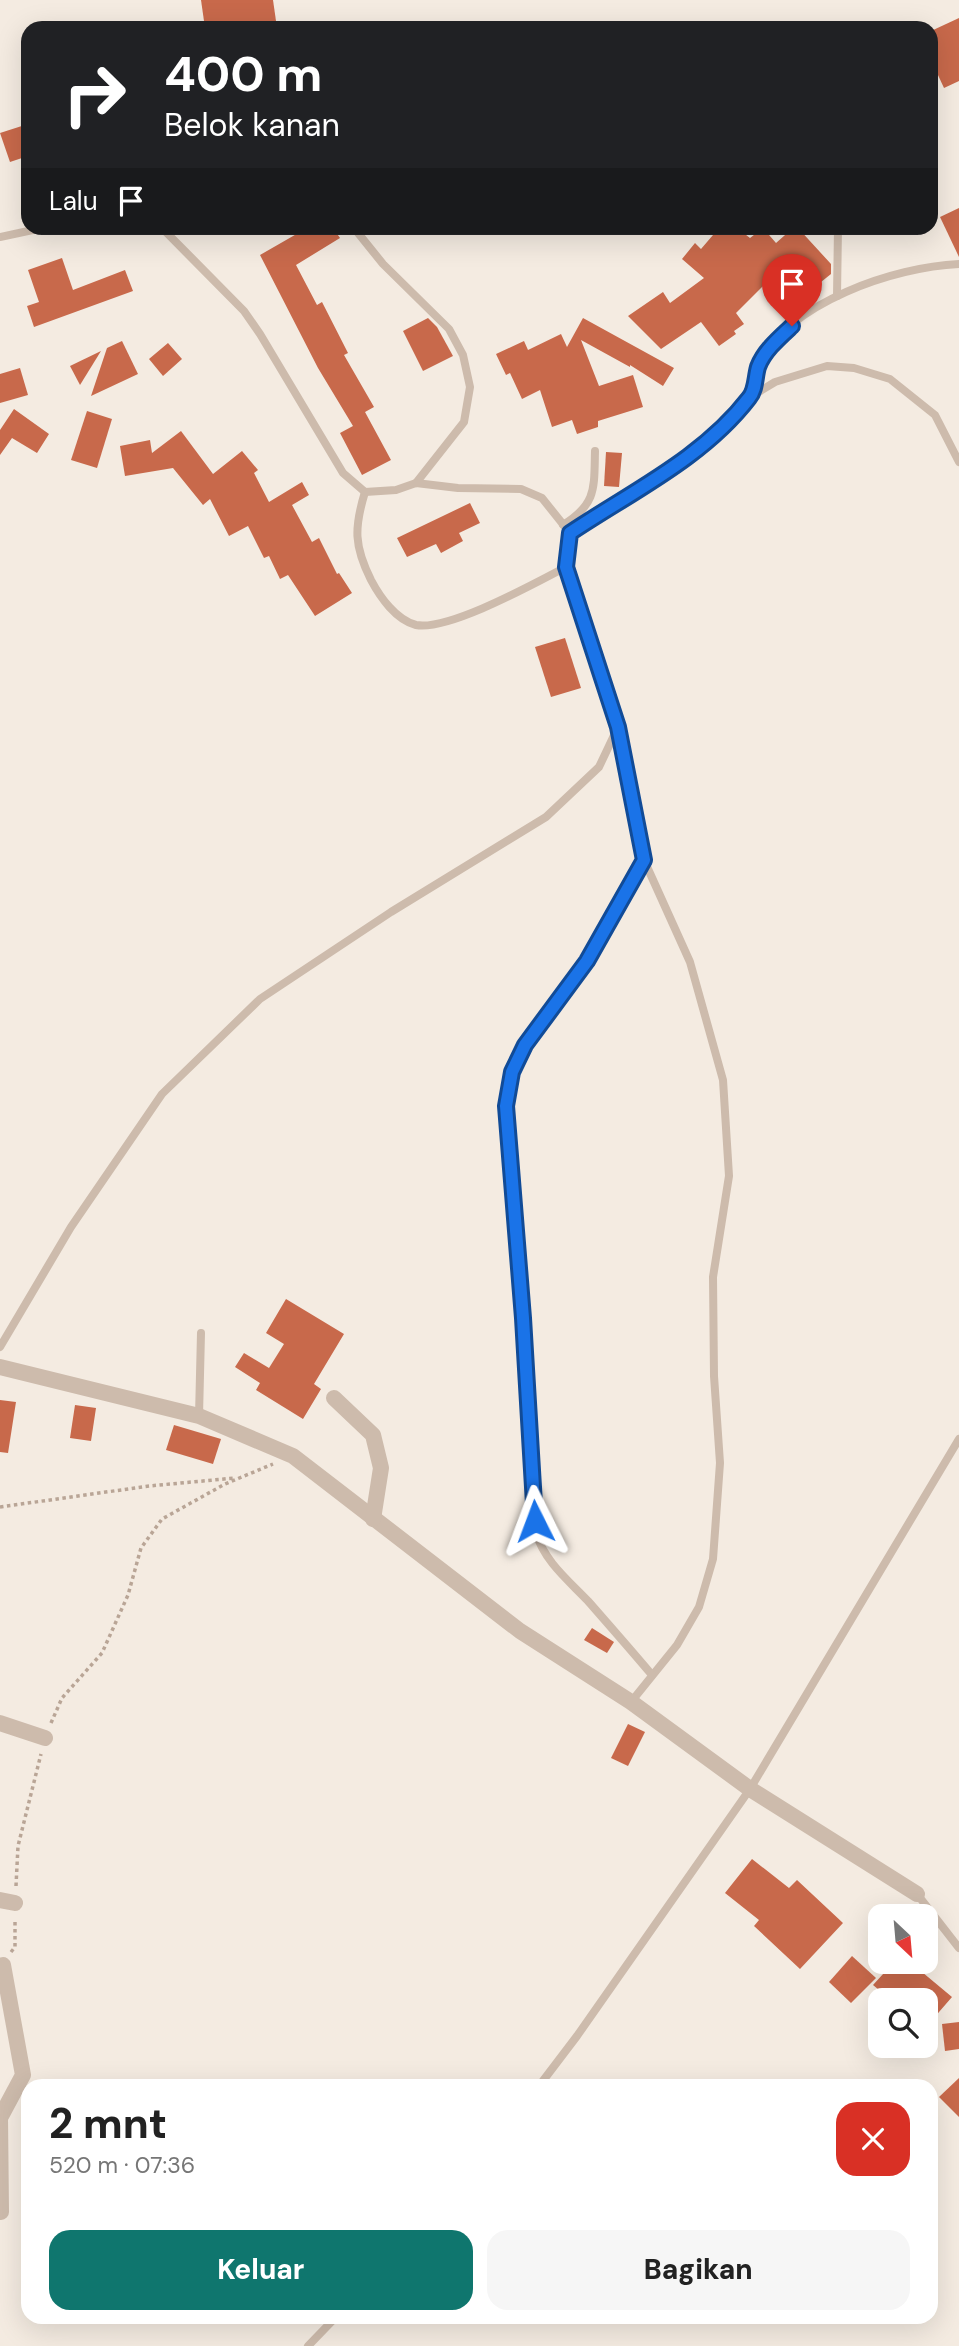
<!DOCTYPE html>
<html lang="id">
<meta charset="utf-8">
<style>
:root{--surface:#fff;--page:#f6f6f6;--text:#222;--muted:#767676;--accent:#0f766e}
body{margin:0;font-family:"DM Sans",sans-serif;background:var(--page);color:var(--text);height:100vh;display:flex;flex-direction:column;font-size:26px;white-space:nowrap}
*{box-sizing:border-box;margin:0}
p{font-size:23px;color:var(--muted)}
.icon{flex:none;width:38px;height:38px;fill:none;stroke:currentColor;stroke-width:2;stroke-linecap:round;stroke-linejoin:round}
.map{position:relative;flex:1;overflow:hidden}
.sheet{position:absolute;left:21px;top:2079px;width:917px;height:245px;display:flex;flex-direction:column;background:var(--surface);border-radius:21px;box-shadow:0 7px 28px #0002}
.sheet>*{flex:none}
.banner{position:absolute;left:21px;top:21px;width:917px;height:214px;border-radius:21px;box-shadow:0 7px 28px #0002;background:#202124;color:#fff;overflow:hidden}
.needle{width:46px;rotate:154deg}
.fabs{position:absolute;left:868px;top:1904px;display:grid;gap:14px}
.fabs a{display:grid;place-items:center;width:70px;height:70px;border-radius:14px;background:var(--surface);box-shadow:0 7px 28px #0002;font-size:35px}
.pin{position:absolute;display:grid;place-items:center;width:60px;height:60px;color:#fff;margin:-72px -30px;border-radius:50% 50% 50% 0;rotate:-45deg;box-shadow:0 0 7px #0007}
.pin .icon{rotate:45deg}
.me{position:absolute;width:77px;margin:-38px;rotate:357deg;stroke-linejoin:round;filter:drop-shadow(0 0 5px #0008)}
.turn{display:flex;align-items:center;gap:24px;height:147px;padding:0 28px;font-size:32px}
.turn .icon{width:91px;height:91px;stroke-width:2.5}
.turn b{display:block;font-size:49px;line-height:60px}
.then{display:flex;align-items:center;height:66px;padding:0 28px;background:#0003;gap:14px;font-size:26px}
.round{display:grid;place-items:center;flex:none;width:74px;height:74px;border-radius:21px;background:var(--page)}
.overview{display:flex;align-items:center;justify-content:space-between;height:119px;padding:0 28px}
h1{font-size:42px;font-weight:800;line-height:52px}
.cta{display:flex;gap:14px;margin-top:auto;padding:14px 28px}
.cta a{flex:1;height:80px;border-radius:21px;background:var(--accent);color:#fff;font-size:28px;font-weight:800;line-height:80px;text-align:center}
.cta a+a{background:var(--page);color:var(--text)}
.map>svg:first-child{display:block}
.building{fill:#c8694b}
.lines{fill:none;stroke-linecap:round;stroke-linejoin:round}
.path{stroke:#b9a596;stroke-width:3.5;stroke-dasharray:3.5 3.5;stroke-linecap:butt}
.service{stroke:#cdbbac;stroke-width:8}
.minor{stroke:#cdbbac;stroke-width:16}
.route-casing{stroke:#114b97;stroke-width:18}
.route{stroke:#1a73e8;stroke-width:12}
</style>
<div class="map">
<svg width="959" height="2346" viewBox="0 0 959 2346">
<rect width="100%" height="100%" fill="#f4ebe1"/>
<g class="building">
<path d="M201 0H273L277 28H205Z"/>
<path d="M959 18V81L944 88 931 60V31Z"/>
<path d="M28 124V156L10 162 0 133Z"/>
<path d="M959 208V257L940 217Z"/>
<path d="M307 228H333L340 238 296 265 317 305 322 302 348 353 344 355 374 407 365 412 391 460 362 475 340 433 353 426 318 368 260 255Z"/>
<path d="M719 228H737L750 238 763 228 776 243 793 228H798L831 264V274L806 294 795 282 781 298 765 284 736 313 744 324 734 331 736 334 719 346 701 322 661 349 628 316 663 292 670 303 704 278 682 259 695 243 701 249Z"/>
<path d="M62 258 73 290 125 270 133 291 34 327 27 306 39 302 28 270Z"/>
<path d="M428 318 437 327 453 356 423 371 403 331Z"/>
<path d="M583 318 674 368 663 386 630 365V367L581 340 599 386 633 375 643 407 598 421V427L577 434 572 420 552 427 540 390 522 399 510 373 506 375 496 354 524 341 528 350 561 334 567 347Z"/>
<path d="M122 341 138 374 91 396 107 348Z"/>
<path d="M168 343 182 359 163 376 149 359Z"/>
<path d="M101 351 80 385 70 366Z"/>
<path d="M20 368 28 395 0 403V374Z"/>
<path d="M14 409 49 434 37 453 12 438 0 455V430Z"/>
<path d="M87 411 112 419 97 468 71 460Z"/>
<path d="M181 431 213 474 242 451 258 470 254 473 269 502 302 482 309 495 292 505 312 542 319 538 337 574 339 573 352 593 315 616 288 575 280 579 269 556 264 558 248 526 229 536 210 499 203 505 173 468 125 476 120 446 150 440 152 453Z"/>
<path d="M606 452 622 453 619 487 604 486Z"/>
<path d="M470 503 480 523 459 533 463 541 441 553 436 544 407 557 397 538Z"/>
<path d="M565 638 581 688 551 697 535 647Z"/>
<path d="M286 1299 344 1334 314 1384 321 1389 303 1419 256 1390 260 1383 235 1367 244 1353 269 1368 284 1344 266 1333Z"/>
<path d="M0 1400 16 1402 8 1453 0 1452Z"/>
<path d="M75 1405 96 1408 91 1441 70 1438Z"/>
<path d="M174 1425 221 1439 213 1464 166 1450Z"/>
<path d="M592 1628 614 1642 607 1653 584 1640Z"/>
<path d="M628 1724 645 1732 628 1766 611 1758Z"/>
<path d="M752 1859 789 1888 797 1880 843 1923 800 1969 754 1926 759 1920 725 1893Z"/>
<path d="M852 1956 876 1978 851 2003 829 1982Z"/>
<path d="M894 1962H910L952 1997 926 2027V2000H891L873 1985Z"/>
<path d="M959 2022V2049L945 2051 942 2024Z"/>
<path d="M959 2078V2117L939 2097Z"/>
</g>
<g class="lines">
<g class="path">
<path d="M0 1507 149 1486 235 1478"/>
<path d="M51 1723 62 1698 102 1653 128 1595 141 1548 162 1519 225 1484 273 1464"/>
<path d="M16 1886 18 1846 41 1754"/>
<path d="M11 1952 15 1947V1919"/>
</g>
<g class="service">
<path d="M354 228 383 264 449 329 463 355 470 387 464 422 416 483"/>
<path d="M0 237 42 228"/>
<path d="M837 296 838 228"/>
<path d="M752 396C754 386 755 373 759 364 790 302 894 267 959 264"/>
<path d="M365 492C354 528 354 546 371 580 380 597 396 620 416 625 449 631 535 583 566 567"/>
<path d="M563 525C597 504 594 488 595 451"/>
<path d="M570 533 666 472 707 442 752 396 775 382 827 366 854 368 890 379 935 415 959 462"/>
<path d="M618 727 644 860 690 962 723 1080 729 1176 713 1277 714 1376 720 1463 713 1559 699 1607 677 1645 631 1702"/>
<path d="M644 860 587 961 525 1045 512 1072 506 1106 536 1533C545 1562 568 1580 588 1601 609 1625 631 1650 652 1675"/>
<path d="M0 1347 71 1227 162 1094 260 999 391 912 546 817 599 767 618 727 566 567 570 533 542 498 521 489 458 488 416 483 396 490 365 492 343 473 260 334 244 311 162 228"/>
<path d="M199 1416 201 1333"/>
<path d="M917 1894 959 1948"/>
<path d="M539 2086 577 2036 750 1789 959 1439"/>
<path d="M308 2346 336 2317"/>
</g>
<g class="minor">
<path d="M0 1367 199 1416 293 1456 520 1631 631 1702 750 1789 917 1894"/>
<path d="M334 1398 373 1435 381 1468 373 1519"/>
<path d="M0 1723 45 1738"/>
<path d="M0 1900 15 1903"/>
<path d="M1 2212 0 2118 23 2075 3 1965"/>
</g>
</g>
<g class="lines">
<defs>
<path id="route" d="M535 1521 523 1318 506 1106 512 1072 525 1045 587 961 644 860 618 727 566 567 570 533C631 492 703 458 749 398 756 390 755 377 758 367 764 351 779 338 792 326"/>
</defs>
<use href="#route" class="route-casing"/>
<use href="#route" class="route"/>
</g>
</svg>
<div class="fabs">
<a><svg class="needle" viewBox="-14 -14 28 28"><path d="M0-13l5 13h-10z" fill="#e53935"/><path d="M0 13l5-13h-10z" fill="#767676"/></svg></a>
<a><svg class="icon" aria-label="search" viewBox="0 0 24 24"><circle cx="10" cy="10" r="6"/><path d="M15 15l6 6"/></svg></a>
</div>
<div class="pin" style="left:792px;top:326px;background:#d93025"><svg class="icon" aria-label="arrive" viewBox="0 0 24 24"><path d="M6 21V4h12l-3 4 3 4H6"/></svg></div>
<svg class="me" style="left:535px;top:1521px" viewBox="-20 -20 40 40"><path d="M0-17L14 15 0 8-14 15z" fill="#1a73e8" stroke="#fff" stroke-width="4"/></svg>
<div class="banner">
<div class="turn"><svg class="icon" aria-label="right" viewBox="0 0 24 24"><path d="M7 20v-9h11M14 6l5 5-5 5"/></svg><div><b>400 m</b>Belok kanan</div></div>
<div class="then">Lalu<svg class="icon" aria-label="arrive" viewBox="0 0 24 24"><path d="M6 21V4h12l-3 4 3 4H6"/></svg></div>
</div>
<section class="sheet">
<div class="overview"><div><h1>2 mnt</h1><p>520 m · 07:36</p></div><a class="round" style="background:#d93025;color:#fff"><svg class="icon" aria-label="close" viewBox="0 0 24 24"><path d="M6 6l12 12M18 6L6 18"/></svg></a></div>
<div class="cta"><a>Keluar</a><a>Bagikan</a></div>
</section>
</div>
